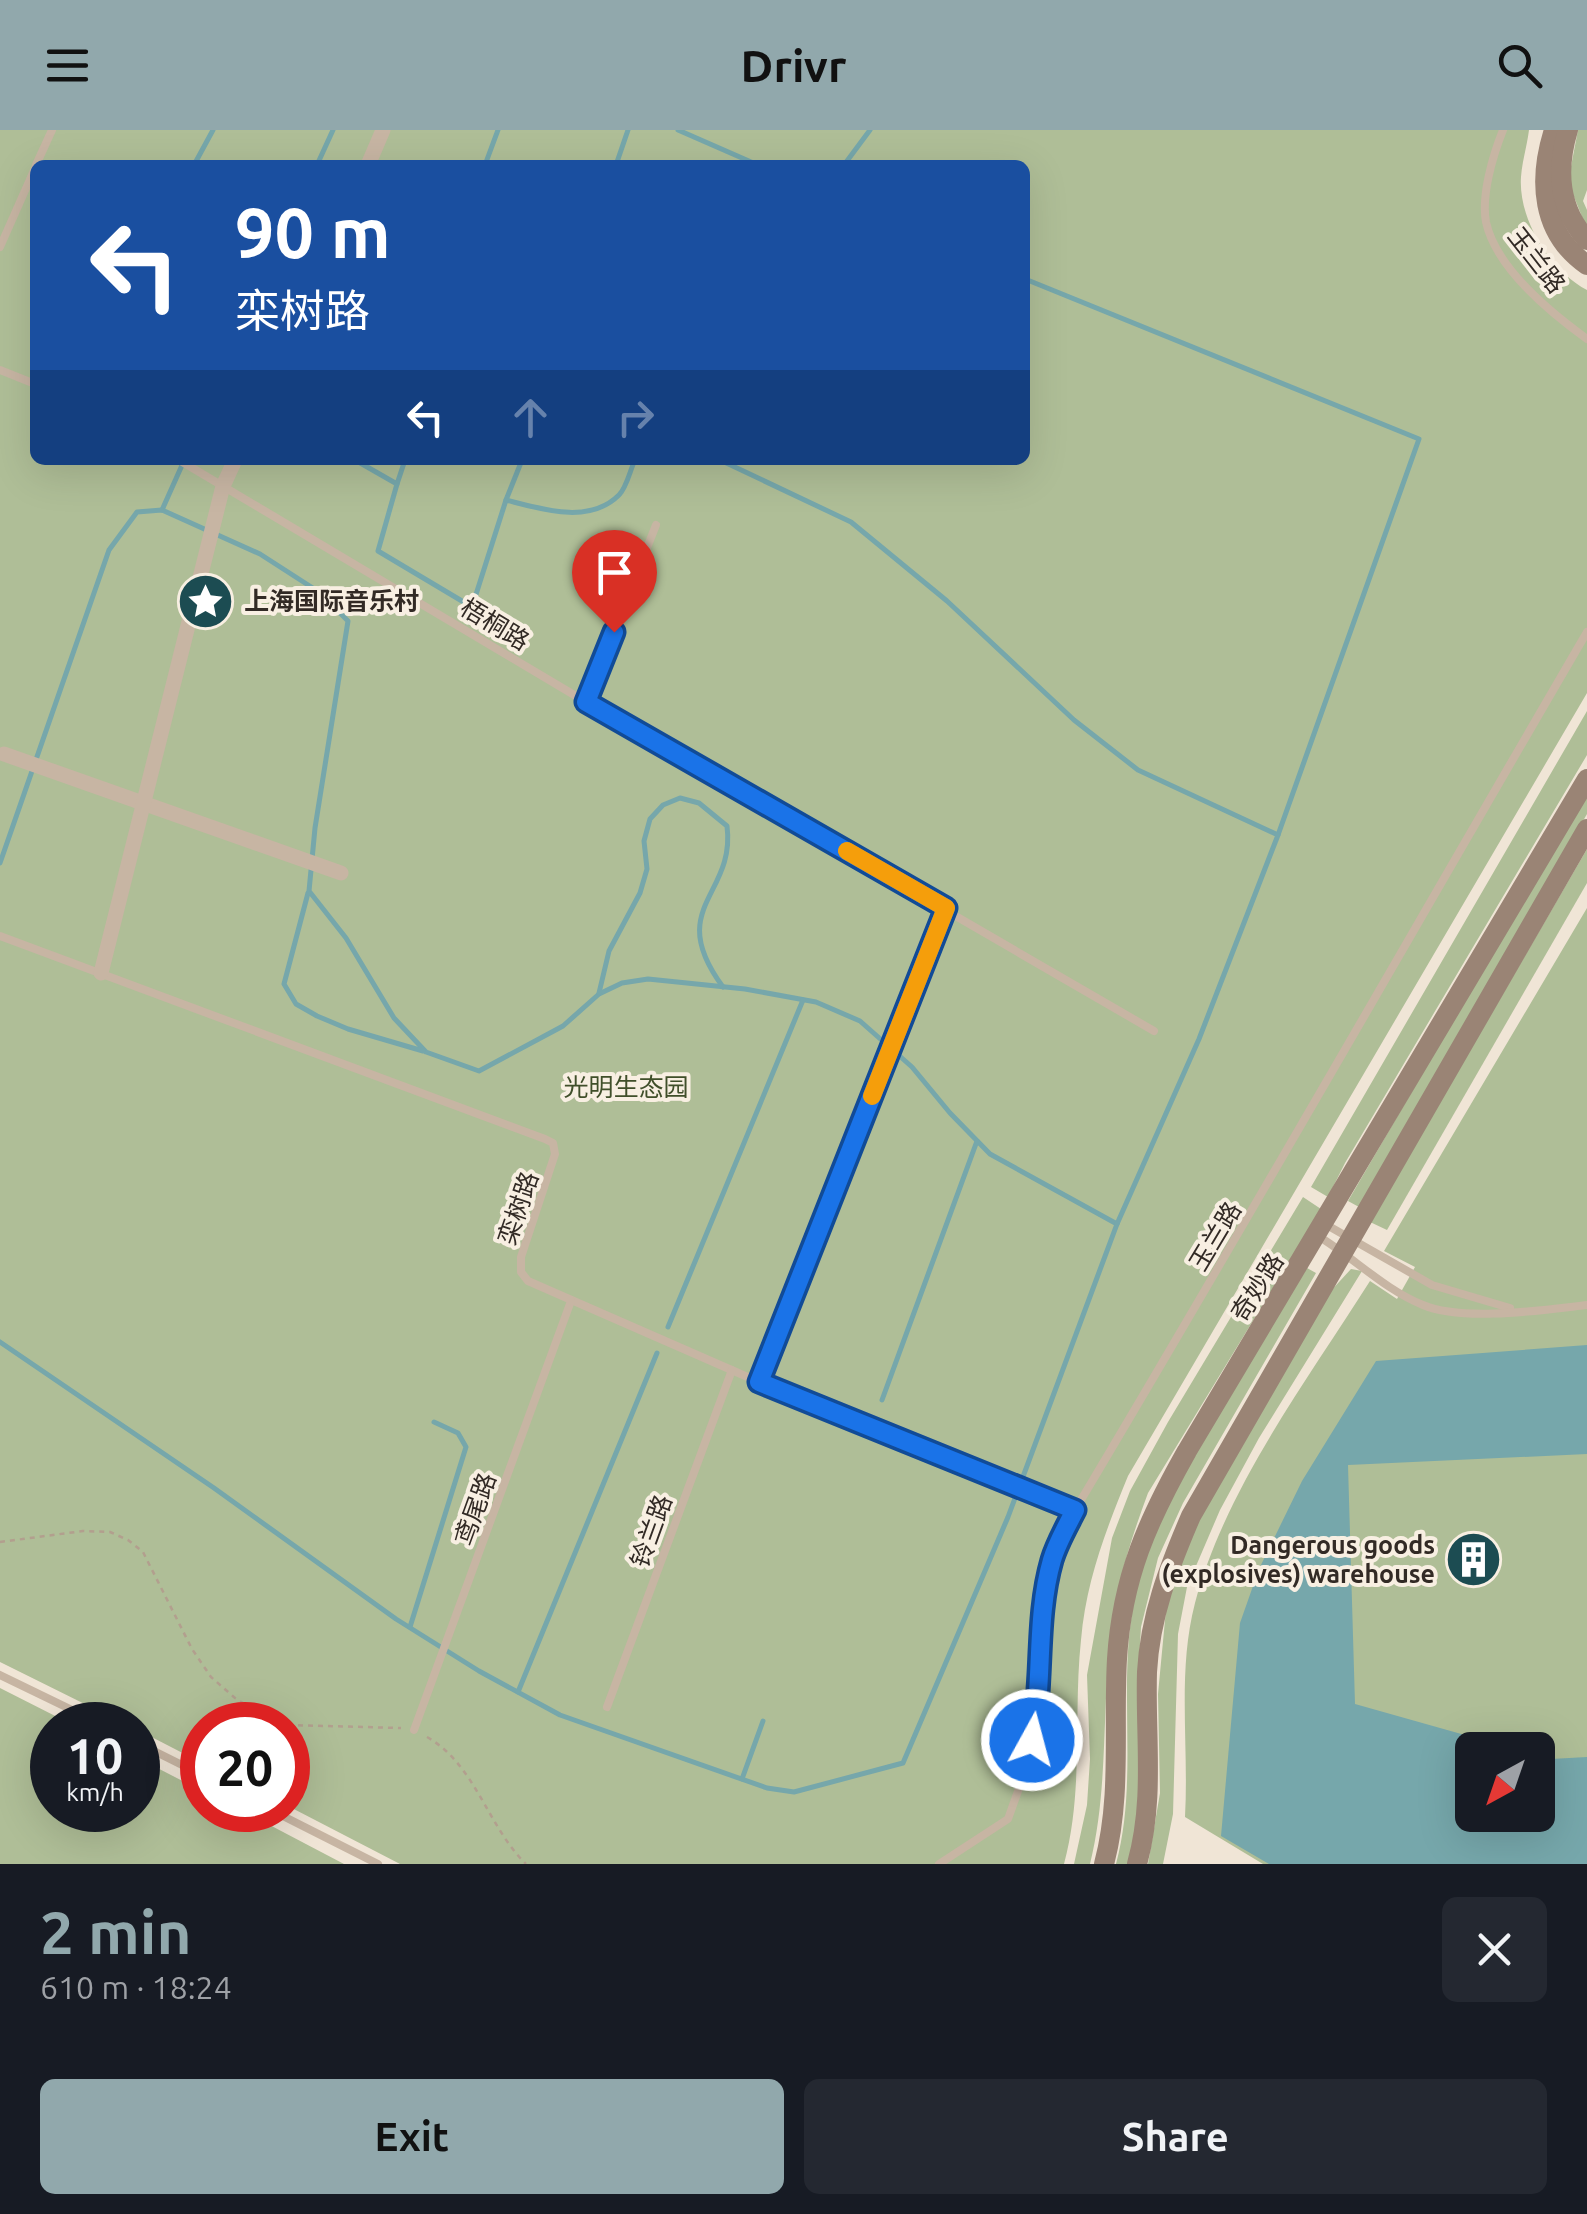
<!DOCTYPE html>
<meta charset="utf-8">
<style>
:root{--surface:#171b24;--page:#242831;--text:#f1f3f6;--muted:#9ea1a6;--accent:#91a8ac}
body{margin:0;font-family:Ubuntu,"Noto Sans SC",sans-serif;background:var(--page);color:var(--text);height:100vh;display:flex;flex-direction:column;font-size:38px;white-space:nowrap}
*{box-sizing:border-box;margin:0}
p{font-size:32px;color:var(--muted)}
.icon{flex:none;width:55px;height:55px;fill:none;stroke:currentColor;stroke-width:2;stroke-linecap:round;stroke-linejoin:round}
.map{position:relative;height:1734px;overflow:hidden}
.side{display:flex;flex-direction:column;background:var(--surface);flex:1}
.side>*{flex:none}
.top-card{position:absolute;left:30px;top:30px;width:1000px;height:305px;border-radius:15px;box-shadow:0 10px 40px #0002;background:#1a4fa0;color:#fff;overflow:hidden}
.needle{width:65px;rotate:220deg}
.fabs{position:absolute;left:1455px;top:1602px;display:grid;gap:20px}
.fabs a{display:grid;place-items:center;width:100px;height:100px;border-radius:15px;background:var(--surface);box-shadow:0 10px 40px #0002;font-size:50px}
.speed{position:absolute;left:30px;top:1572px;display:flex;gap:20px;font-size:50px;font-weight:700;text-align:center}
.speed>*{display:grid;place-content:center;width:130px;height:130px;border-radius:50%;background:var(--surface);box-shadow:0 10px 40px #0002;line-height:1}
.speed small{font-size:25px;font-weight:400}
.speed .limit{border:15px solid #d22;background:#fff;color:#111}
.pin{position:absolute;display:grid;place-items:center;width:85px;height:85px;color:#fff;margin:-102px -42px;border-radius:50% 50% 50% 0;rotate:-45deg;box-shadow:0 0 10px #0007}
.pin .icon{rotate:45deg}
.me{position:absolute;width:110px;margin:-55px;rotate:7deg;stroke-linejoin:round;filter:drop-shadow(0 0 8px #0008)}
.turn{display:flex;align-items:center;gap:35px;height:210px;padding:0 40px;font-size:45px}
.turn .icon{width:130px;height:130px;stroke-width:2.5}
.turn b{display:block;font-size:70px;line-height:85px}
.lanes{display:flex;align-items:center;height:95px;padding:0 40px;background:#0003;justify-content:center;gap:50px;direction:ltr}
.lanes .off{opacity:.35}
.round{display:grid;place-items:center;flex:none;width:105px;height:105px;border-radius:15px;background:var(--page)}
.summary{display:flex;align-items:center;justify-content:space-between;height:170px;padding:0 40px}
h1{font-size:60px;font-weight:600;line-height:75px;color:var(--accent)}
.primary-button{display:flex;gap:20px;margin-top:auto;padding:20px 40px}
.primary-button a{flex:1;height:115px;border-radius:15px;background:var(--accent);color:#111;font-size:40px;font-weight:600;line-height:115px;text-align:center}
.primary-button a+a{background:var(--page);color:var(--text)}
header{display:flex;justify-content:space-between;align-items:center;height:130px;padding:0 40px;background:var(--accent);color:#111;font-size:45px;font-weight:600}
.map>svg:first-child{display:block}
.green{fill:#afbe97;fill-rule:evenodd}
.water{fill:#76a7ab}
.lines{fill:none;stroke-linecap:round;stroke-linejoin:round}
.stream{stroke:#76a7ab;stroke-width:5}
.path{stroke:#b29f8e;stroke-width:2.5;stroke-dasharray:5 5;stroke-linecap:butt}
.lane{stroke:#c7b5a3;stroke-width:8}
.street{stroke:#c7b5a3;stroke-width:15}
.secondary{stroke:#9a8475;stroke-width:20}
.route-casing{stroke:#114b97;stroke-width:25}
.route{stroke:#1a73e8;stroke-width:18}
.slow{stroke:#f59e0b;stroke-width:18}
.labels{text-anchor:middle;stroke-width:8;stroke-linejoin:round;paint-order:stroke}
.street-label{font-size:25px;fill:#322a25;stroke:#f8efe2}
.poi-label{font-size:25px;font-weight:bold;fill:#322a25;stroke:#f8efe2;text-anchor:start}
.park-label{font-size:25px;fill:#404f2a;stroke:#f8efe2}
</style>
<header><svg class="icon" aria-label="menu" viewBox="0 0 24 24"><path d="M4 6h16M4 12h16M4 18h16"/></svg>Drivr<svg class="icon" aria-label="search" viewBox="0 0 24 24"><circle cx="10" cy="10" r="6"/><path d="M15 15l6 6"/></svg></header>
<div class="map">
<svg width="1587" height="1734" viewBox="0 0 1587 1734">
<rect width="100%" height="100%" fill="#f0e5d6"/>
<g class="green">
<path d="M0 0H1529C1527 16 1522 32 1521 47 1518 89 1550 141 1587 160V563L1128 1346C1106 1400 1086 1451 1081 1510 1073 1585 1084 1660 1064 1734H400L288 1676V1595H202V1633L138 1600V1595H127L0 1532ZM35 35H1025V330H35Z"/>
<path d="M1578 0H1587V60L1583 71 1587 80V99L1568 52Z"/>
<path d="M1587 581V625L1345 1033 1328 1067 1311 1057Z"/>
<path d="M1587 661V684L1359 1077 1348 1071Z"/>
<path d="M1587 719V753L1387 1100 1370 1092Z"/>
<path d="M1587 778V1734H1263L1185 1687C1189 1616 1177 1542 1195 1473 1225 1359 1308 1249 1370 1151L1397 1169 1415 1137 1384 1121ZM1472 1620H1538V1685H1472Z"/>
<path d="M1303 1067 1321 1079 1148 1363C1130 1411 1115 1460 1110 1512 1102 1586 1108 1661 1090 1734H1074L1087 1675 1090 1629 1087 1545 1112 1408 1130 1361 1168 1292Z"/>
<path d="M1307 1138 1316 1143 1183 1373 1158 1428 1141 1497 1138 1551 1140 1683 1128 1734H1116C1138 1653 1119 1566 1132 1483 1144 1407 1186 1340 1224 1275 1252 1229 1279 1183 1307 1138Z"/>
<path d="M1351 1139 1362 1141 1259 1308 1220 1380 1187 1457 1178 1504 1173 1684 1163 1734H1148L1160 1663 1158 1564 1167 1469 1189 1402 1328 1164Z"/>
<path d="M0 1558 73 1595H52V1680H138V1628L202 1661V1680H241L344 1734H0Z"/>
</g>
<path class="water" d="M1587 1215V1324L1348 1335 1355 1574 1518 1620H1472V1685H1538V1626L1551 1629 1587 1627V1734H1269L1221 1706 1240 1493 1259 1439 1302 1351 1376 1231Z"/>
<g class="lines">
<g class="stream">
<path d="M678 0 758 35"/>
<path d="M194 35 213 0"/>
<path d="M317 35 333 0"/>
<path d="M485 35 498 0"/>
<path d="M616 35 628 0"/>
<path d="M844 35 870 0"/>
<path d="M1025 149 1419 309 1278 705"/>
<path d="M355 330 397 354 378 421 472 477 506 370C541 379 589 395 619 365 627 357 630 340 635 330"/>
<path d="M397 354 405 330"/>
<path d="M506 370 522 330"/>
<path d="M162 380 183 333"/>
<path d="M0 733 109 420 137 382 162 380 260 424 319 462 348 491 315 698 309 761 346 808 394 888 426 922 479 941 563 896 599 864 622 853 648 849 745 859 816 872 860 891 912 937 950 983 990 1024 1117 1094"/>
<path d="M308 763 284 854 296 874 317 886 348 899 423 921"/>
<path d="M599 863 609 821 640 763 647 739 644 711 650 689 663 675 680 668 699 673 727 696C736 766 664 777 723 857"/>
<path d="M668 1197 803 870"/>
<path d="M0 1212 214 1358 396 1489 479 1541 560 1585 767 1658 794 1662 903 1633 1008 1387 1117 1094 1199 909 1278 705 1138 640 1074 590 947 471 851 392 720 330"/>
<path d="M882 1270 977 1011"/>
<path d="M410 1497 466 1317 458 1303 434 1292"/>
<path d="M518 1562 657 1223"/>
<path d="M742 1649 763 1591"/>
</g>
<g class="path">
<path d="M0 1412 83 1401 110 1402 128 1410 143 1422 192 1519 211 1547 235 1568 260 1584 286 1595"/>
<path d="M288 1595 401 1598"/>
<path d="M427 1607C476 1635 487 1696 526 1734"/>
</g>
<g class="lane">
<path d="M1503 0C1493 25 1481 65 1486 92 1496 138 1551 183 1587 209"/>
<path d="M36 35 52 0"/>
<path d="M0 117 35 38"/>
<path d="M0 240 35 254"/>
<path d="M179 330 586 572 1154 901"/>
<path d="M586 572 656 395"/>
<path d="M0 806 545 1009 553 1013 555 1024 521 1127V1142L528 1151 759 1252 1075 1380"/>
<path d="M1325 1094 1432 1155 1510 1178"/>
<path d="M1318 1106C1353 1127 1385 1160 1423 1175 1463 1192 1543 1180 1587 1175"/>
<path d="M759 1252 946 778"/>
<path d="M0 1545 103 1595"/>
<path d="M607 1577 732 1240"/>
<path d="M414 1600 571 1171"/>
<path d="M138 1613 202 1645"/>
<path d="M271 1680 378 1734"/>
<path d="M939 1734 1008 1689 1027 1636 1037 1584 1042 1479 1052 1427 1075 1380C1249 1089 1416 795 1587 502"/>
</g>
<g class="street">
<path d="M368 35 383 0"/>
<path d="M4 624 341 743"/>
<path d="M101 843 223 356 235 330"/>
</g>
<g class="secondary">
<path d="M1554 0C1538 50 1541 103 1587 135"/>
<path d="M1568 0C1556 40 1558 78 1587 110"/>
<path d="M1104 1734C1122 1667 1113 1597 1117 1529 1122 1447 1148 1390 1187 1321L1587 649"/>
<path d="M1137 1734C1155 1670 1145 1607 1147 1542 1150 1486 1169 1437 1191 1386L1587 699"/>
</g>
</g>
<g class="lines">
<defs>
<path id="route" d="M614 502 586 572 946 778 759 1252 1075 1380C1067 1396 1057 1413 1052 1430 1035 1489 1044 1551 1032 1610"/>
</defs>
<use href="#route" class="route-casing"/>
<use href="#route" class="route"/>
<path class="slow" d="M847 721 946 778 872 966"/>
</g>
<defs>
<symbol id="sight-disc" viewBox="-11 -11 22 22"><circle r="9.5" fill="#1c4c52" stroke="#f8efe2"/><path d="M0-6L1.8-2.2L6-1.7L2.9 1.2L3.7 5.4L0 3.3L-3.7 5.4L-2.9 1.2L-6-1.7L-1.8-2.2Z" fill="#fff"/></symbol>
<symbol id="building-disc" viewBox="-11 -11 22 22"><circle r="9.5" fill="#1c4c52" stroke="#f8efe2"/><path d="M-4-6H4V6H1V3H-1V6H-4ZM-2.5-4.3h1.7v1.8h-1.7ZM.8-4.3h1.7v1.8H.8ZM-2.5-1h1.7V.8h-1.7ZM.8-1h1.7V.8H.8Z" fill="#fff"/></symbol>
</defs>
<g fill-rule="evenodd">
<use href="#sight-disc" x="174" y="440" width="63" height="63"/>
<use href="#building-disc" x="1442" y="1398" width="63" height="63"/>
</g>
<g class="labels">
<g class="street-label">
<text transform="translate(1537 130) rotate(52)" y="9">玉兰路</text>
<text transform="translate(495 494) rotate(31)" y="9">梧桐路</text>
<text transform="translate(518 1078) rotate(-71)" y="9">栾树路</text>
<text transform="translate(1215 1106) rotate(-59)" y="9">玉兰路</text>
<text transform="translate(1257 1157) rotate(-58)" y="9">奇妙路</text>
<text transform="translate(475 1379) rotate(-70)" y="9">鸢尾路</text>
<text transform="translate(651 1401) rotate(-70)" y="9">铃兰路</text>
</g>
<g class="poi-label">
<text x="244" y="480">上海国际音乐村</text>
<text x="1435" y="1424" text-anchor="end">Dangerous goods<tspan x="1435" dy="29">(explosives) warehouse</tspan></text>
</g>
<g class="park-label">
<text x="626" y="966">光明生态园</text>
</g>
</g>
</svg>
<div class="fabs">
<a><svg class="needle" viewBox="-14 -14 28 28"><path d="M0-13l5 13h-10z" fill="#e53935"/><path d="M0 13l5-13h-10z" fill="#9ea1a6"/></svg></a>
</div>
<div class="speed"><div>10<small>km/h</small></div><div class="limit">20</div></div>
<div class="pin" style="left:614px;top:502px;background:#d93025"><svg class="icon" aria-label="arrive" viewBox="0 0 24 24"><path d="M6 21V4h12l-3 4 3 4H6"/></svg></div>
<svg class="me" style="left:1032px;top:1610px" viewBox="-20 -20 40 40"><circle r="17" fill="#1a73e8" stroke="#fff" stroke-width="3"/><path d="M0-11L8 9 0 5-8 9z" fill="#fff"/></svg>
<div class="top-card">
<div class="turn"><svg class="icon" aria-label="left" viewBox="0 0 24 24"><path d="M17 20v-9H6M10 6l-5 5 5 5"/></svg><div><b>90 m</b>栾树路</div></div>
<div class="lanes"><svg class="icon" aria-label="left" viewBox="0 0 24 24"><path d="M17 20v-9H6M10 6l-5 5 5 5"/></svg><svg class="icon off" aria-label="ahead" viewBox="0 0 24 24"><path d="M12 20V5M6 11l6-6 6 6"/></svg><svg class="icon off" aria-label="right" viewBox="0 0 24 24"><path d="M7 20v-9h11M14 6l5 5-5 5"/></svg></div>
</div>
</div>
<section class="side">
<div class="summary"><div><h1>2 min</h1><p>610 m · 18:24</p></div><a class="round"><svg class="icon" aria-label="close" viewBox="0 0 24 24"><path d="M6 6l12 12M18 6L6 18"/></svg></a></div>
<div class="primary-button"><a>Exit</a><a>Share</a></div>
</section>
